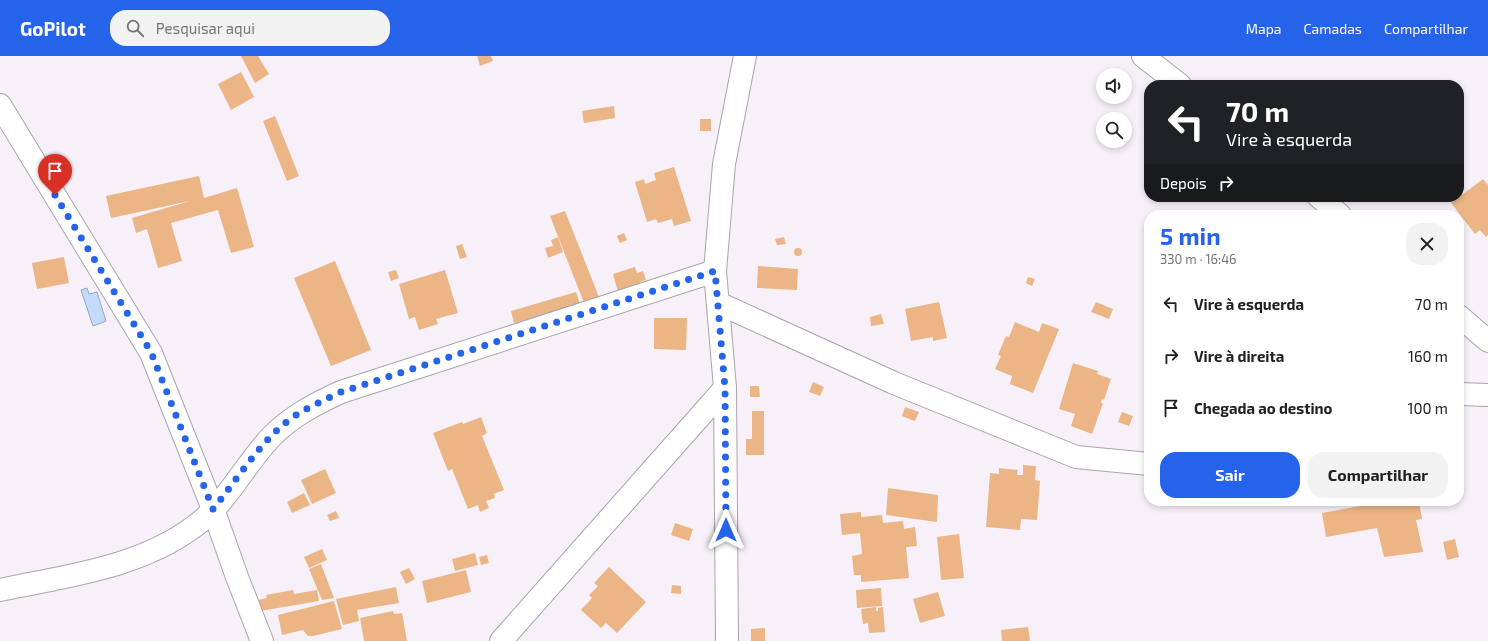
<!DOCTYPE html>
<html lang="pt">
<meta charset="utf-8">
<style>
:root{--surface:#fff;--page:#f2f2f2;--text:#202124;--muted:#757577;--accent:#2563eb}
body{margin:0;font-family:"Exo 2",sans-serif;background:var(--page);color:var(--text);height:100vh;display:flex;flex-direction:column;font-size:15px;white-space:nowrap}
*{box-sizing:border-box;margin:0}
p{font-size:13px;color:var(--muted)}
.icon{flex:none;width:22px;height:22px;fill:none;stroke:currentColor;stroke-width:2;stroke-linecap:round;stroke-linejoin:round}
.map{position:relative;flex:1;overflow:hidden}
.sheet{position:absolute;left:1144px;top:154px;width:320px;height:296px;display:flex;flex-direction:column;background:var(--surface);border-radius:16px;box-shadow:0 2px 6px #0003}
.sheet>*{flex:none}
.banner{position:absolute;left:1144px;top:24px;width:320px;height:122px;border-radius:16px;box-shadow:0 2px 6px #0003;background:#202124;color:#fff;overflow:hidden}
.fabs{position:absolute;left:1096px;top:12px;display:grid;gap:8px}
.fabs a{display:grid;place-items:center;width:36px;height:36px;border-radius:50%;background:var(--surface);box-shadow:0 2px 6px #0003;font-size:20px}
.pin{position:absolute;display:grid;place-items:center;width:34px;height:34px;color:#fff;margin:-41px -17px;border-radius:50% 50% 50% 0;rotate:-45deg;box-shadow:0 0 4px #0007}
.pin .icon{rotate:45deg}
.me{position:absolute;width:44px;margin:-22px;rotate:0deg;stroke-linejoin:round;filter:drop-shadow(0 0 3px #0008)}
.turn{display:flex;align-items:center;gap:14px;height:84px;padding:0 16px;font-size:18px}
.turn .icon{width:52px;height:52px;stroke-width:2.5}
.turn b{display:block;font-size:28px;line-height:34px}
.then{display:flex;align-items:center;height:38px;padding:0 16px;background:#0003;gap:8px;font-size:15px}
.round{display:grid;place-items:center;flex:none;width:42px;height:42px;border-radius:16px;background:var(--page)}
.head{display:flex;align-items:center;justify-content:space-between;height:68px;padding:0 16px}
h1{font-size:24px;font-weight:700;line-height:30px;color:var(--accent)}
.cta{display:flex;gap:8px;margin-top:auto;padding:8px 16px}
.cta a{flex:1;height:46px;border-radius:16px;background:var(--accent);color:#fff;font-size:16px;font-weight:700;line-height:46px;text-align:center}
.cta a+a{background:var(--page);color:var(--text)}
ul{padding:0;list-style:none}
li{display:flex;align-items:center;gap:12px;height:52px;padding:0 16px}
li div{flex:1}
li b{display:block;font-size:15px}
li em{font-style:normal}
header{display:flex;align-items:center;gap:24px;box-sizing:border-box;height:56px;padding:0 20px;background:var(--accent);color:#fff}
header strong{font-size:19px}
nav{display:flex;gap:22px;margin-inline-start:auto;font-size:14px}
.search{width:280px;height:36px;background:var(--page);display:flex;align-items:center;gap:10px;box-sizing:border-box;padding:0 14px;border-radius:16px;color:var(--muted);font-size:15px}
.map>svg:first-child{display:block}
.water{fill:#c4dafd;stroke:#97a6bf}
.building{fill:#ecb586}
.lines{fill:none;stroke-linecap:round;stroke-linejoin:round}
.minor-casing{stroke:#a9a3ac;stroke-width:24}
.minor{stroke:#fff;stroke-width:22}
.route{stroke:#2563eb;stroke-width:7;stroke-dasharray:0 12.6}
</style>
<header>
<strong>GoPilot</strong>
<div class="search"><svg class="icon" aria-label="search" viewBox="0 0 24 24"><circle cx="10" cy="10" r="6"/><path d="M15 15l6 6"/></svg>Pesquisar aqui</div>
<nav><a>Mapa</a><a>Camadas</a><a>Compartilhar</a></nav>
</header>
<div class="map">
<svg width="1488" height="585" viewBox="0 0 1488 585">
<rect width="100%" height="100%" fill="#f7f0f9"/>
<path class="water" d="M87 232 89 238 97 236 106 265 93 270 81 234Z"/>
<g class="building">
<path d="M241 0H258L269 18 255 27Z"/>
<path d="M477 0H491L493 5 480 10Z"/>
<path d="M241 16 254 41 231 54 218 28Z"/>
<path d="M614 50 615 62 584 67 582 55Z"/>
<path d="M275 60 299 120 287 125 263 65Z"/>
<rect x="700" y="63" width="11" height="12"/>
<path d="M674 111 691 165 674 170 672 163 658 167 656 163 647 166 635 126 644 123 645 128 656 124 654 117Z"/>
<path d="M199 120 204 142 237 132 254 191 231 197 218 154 171 167 182 205 158 212 147 173 136 177 132 162 190 145 111 162 106 140Z"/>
<path d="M1483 123 1488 129V179L1486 181 1480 174 1475 178 1451 147Z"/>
<path d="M565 155 599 241 584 247 550 160Z"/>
<path d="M624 177 627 184 620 187 617 180Z"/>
<path d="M558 181 563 196 548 202 545 192 553 190 551 184Z"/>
<path d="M784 181 786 188 777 189 775 183Z"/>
<path d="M462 188 467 201 460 203 456 190Z"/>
<circle cx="798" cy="196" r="4"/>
<path d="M64 201 69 227 37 233 32 207Z"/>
<path d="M335 205 371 294 331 310 294 222Z"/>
<path d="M758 210 798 213 797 234 757 232Z"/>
<path d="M635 211 637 217 643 215 646 224 640 226 641 229 618 236 613 218Z"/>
<path d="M396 214 399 222 391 225 388 216Z"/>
<path d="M445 214 458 257 436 263 438 268 419 274 415 261 409 263 399 228Z"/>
<path d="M1028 221 1035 223 1032 230 1026 227Z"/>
<path d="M576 236 580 248 514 267 511 255Z"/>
<path d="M939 246 947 282 933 285V281L911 285 905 253Z"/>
<path d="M1096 246 1113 253 1109 263 1091 256Z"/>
<path d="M881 258 884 268 871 270 870 261Z"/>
<path d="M654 262H687L686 294 654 293Z"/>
<path d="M1015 266 1039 276 1042 267 1059 273 1033 337 1010 328 1012 320 995 313 1001 300 998 299 1006 280 1009 281Z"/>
<path d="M1073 307 1098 315 1097 318 1111 323 1104 344 1102 343 1101 347H1103L1092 378 1071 370 1075 358 1059 353Z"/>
<path d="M813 326 824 331 820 340 809 336Z"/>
<path d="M750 330H759L760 341H750Z"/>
<path d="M905 351 919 356 915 365 902 360Z"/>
<path d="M752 355H764V399H746V383H752Z"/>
<path d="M1122 356 1133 360 1129 370 1118 366Z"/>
<path d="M481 361 487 377 482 380 504 434 494 438 495 442 486 445 489 452 480 456 478 449 468 453 452 413 448 415 433 377 462 366 463 368Z"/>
<path d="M1023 409 1036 410 1035 424 1040 425 1037 464 1021 463 1020 474 986 471 990 417 999 418V412L1018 414 1017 419H1023Z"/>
<path d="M325 413 336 437 312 448 301 424Z"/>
<path d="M888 432 938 439 937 466 886 459Z"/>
<path d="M304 437 310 449 292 457 287 446Z"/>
<path d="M1387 445H1419L1422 463 1416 464 1423 496 1384 501 1377 472 1326 481 1322 457Z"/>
<path d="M336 455 339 462 330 465 327 459Z"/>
<path d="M861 456V461L882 459 883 467 903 465 904 473 915 471 917 490 906 491 909 522 861 526V519H854L852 500 862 498 860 477 842 479 840 458Z"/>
<path d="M675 467 693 473 689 485 671 479Z"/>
<path d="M959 478 964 522 941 524 937 481Z"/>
<path d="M1455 483 1459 501 1447 504 1443 486Z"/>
<path d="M322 493 327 504 309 512 304 501Z"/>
<path d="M475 497 478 509 455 515 452 503Z"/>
<path d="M487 499 489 507 481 509 479 501Z"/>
<path d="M321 508 334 542 322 544 309 513Z"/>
<path d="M609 511 646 546 617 577 606 567 601 572 581 554 592 542 589 539 598 530 594 527Z"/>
<path d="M409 512 415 523 406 528 400 516Z"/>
<path d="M466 514 471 536 427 547 422 525Z"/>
<path d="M672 529 681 530V538L671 537Z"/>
<path d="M396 531 399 547 357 554 359 565 343 569 336 543Z"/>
<path d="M881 532 882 550 857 552 856 534Z"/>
<path d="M293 534 294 538 317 534 319 545 260 555 258 544 267 542 266 539Z"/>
<path d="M938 536 945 560 920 567 913 543Z"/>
<path d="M334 545 342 573 313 580H308L303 574 282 579 278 559Z"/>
<path d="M876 551V555H878V552L883 551 885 576 869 577 868 567 863 568 861 553Z"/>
<path d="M393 555 394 558 402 557 407 585H364L360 562Z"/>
<path d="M1028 571 1030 585H1002L1001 574Z"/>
<path d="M765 572V585H751V573Z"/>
</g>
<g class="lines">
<defs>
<g id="minor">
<path d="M1143 0 1180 29"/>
<path d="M0 49 151 297 213 453 237 521 262 585"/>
<path d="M1319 141 1340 159"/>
<path d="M718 247 894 327 1076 401 1149 408"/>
<path d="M1459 260 1488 285"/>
<path d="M1459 338 1488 339"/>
<path d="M0 534C66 520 139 512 195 470 227 447 245 408 272 380 292 360 315 348 341 336L715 215"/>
<path d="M501 585 725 332"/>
<path d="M727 585 725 332 715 215 724 108 745 0"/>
</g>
</defs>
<use href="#minor" class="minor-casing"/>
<use href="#minor" class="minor"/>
</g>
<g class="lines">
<path class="route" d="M55 139 151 296 213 453C236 425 261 385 289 364 305 352 323 345 341 336L715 215 725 332 726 474"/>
</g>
</svg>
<div class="fabs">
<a><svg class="icon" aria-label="sound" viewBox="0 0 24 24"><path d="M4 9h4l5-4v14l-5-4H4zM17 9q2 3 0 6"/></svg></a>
<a><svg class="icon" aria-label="search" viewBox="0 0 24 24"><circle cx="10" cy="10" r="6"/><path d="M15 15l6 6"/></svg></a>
</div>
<div class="pin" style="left:55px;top:139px;background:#d93025"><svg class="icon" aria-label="arrive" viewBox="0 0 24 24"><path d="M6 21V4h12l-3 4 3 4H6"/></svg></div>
<svg class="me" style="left:726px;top:474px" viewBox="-20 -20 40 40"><path d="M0-17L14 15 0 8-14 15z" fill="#2563eb" stroke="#fff" stroke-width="4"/></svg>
<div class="banner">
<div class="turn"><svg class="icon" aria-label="left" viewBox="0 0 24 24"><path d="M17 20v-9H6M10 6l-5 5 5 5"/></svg><div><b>70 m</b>Vire à esquerda</div></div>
<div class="then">Depois<svg class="icon" aria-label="right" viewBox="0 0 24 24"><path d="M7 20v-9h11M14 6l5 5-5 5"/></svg></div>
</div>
<section class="sheet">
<div class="head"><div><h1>5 min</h1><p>330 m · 16:46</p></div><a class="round"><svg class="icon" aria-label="close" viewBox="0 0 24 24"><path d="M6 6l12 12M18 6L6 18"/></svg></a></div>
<ul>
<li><svg class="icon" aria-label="left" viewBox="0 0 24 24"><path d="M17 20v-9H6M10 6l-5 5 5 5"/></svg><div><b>Vire à esquerda</b></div><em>70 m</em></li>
<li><svg class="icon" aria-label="right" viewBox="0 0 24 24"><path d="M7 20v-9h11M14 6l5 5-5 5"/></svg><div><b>Vire à direita</b></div><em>160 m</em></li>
<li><svg class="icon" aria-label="arrive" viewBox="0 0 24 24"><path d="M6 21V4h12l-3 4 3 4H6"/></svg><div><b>Chegada ao destino</b></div><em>100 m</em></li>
</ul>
<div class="cta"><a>Sair</a><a>Compartilhar</a></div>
</section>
</div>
